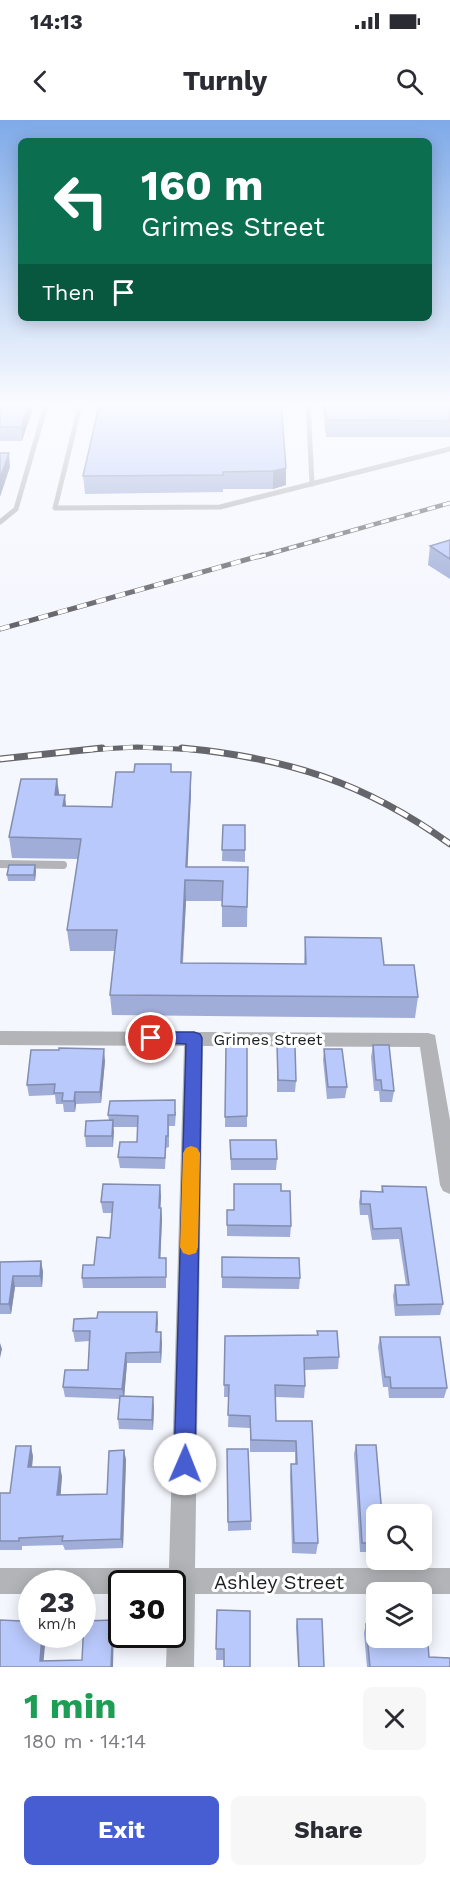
<!DOCTYPE html>
<meta charset="utf-8">
<style>
:root{--surface:#fff;--page:#f7f7f7;--text:#2b2b33;--muted:#7c7c81;--accent:#475ed2}
body{margin:0;font-family:"Work Sans",sans-serif;background:var(--page);color:var(--text);height:100vh;display:flex;flex-direction:column;font-size:22px;white-space:nowrap}
*{box-sizing:border-box;margin:0}
p{font-size:20px;color:var(--muted)}
.icon{flex:none;width:33px;height:33px;fill:none;stroke:currentColor;stroke-width:2;stroke-linecap:round;stroke-linejoin:round}
.map{position:relative;height:1547px;overflow:hidden}
.panel{display:flex;flex-direction:column;background:var(--surface);flex:1}
.panel>*{flex:none}
.top-card{position:absolute;left:18px;top:18px;width:414px;height:183px;border-radius:9px;box-shadow:0 3px 15px #0003;background:#0b6e4f;color:#fff;overflow:hidden}
.fabs{position:absolute;left:366px;top:1384px;display:grid;gap:12px}
.fabs a{display:grid;place-items:center;width:66px;height:66px;border-radius:9px;background:var(--surface);box-shadow:0 3px 15px #0003;font-size:30px}
.speed{position:absolute;left:18px;top:1450px;display:flex;gap:12px;font-size:30px;font-weight:700;text-align:center}
.speed>*{display:grid;place-content:center;width:78px;height:78px;border-radius:50%;background:var(--surface);box-shadow:0 3px 15px #0003;line-height:1}
.speed small{font-size:15px;font-weight:400}
.speed .limit{border:3px solid #111;border-radius:9px;background:#fff;color:#111}
.pin{position:absolute;display:grid;place-items:center;width:51px;height:51px;color:#fff;margin:-26px;border:3px solid #fff;border-radius:50%;box-shadow:0 2px 6px #0007}
.me{position:absolute;width:66px;margin:-33px;rotate:1deg;stroke-linejoin:round;filter:drop-shadow(0 0 4px #0008)}
.turn{display:flex;align-items:center;gap:21px;height:126px;padding:0 24px;font-size:27px}
.turn .icon{width:78px;height:78px;stroke-width:2.5}
.turn b{display:block;font-size:42px;line-height:51px}
.then{display:flex;align-items:center;height:57px;padding:0 24px;background:#0003;gap:12px;font-size:22px}
.round{display:grid;place-items:center;flex:none;width:63px;height:63px;border-radius:9px;background:var(--page)}
.summary{display:flex;align-items:center;justify-content:space-between;height:102px;padding:0 24px}
h1{font-size:36px;font-weight:700;line-height:45px;color:#1e9e55}
.primary-button{display:flex;gap:12px;margin-top:auto;padding:12px 24px}
.primary-button a{flex:1;height:69px;border-radius:9px;background:var(--accent);color:#fff;font-size:24px;font-weight:700;line-height:69px;text-align:center}
.primary-button a+a{background:var(--page);color:var(--text)}
.status{display:flex;justify-content:space-between;align-items:center;height:42px;padding:0 30px;background:var(--surface);direction:ltr}
.status svg{height:16px;fill:currentColor}
header{display:flex;justify-content:space-between;align-items:center;height:78px;padding:0 24px;background:var(--surface);font-size:27px;font-weight:700}
.map>svg:first-child{display:block}
.lines{fill:none;stroke-linecap:round;stroke-linejoin:round}
.lane-far1{stroke:#b2b4b8;stroke-width:5}
.lane{stroke:#b2b4b8;stroke-width:8}
.street{fill:#b2b4b8;fill-rule:evenodd}
.rail-far2-casing{stroke:#65666b;stroke-width:4.5}
.rail-far1-casing{stroke:#65666b;stroke-width:5}
.rail-casing{stroke:#65666b;stroke-width:7}
.rail-far2{stroke:#fff;stroke-width:3;stroke-dasharray:8;stroke-linecap:butt}
.rail-far1{stroke:#fff;stroke-width:4;stroke-dasharray:10;stroke-linecap:butt}
.rail{stroke:#fff;stroke-width:4.5;stroke-dasharray:14;stroke-linecap:butt}
.wall{fill:#9fadd8}
.shaded-wall{fill:#828db0}
.building{fill:#b9c9fb;stroke:#828db0;stroke-width:1.5}
.route{fill:#475ed2;stroke:#2e3d88;stroke-width:1.5}
.slow{fill:#f59e0b}
.labels{text-anchor:middle;stroke-width:6;stroke-linejoin:round;paint-order:stroke}
.street-label{font-size:16px;fill:#1e1f22;stroke:#fff}
.near-street-label{font-size:20px;fill:#1e1f22;stroke:#fff}
</style>
<div class="status"><b>14:13</b><svg viewBox="0 0 49 12"><path d="M0 12V9h3v3zM5 12V6h3v6zM10 12V3h3v9zM15 12V0h3v12zM26 1h20v11H26zM47 4h2v5h-2z"/></svg></div>
<header><svg class="icon" aria-label="back" viewBox="0 0 24 24"><path d="M15 5l-7 7 7 7"/></svg>Turnly<svg class="icon" aria-label="search" viewBox="0 0 24 24"><circle cx="10" cy="10" r="6"/><path d="M15 15l6 6"/></svg></header>
<div class="map">
<svg width="450" height="1547" viewBox="0 0 450 1547">
<rect width="100%" height="100%" fill="#f5f7fe"/>
<g class="lines">
<g class="lane-far1">
<path d="M81 282 55 388 220 387 450 329"/>
<path d="M308 282 312 364"/>
<path d="M0 402 16 389 47 282"/>
</g>
<path class="lane" d="M0 744 63 745"/>
<path class="street" d="M0 911 428 913 435 915 450 1000V1074L443 1071 440 1065 420 927 203 926 195 1448H450V1474H195L194 1547H166L167 1515H172V1464H122V1474H82V1464H32V1474H0V1448H169L184 926 0 925Z"/>
<defs>
<path id="rail-far2" d="M258 437 450 383"/>
<g id="rail-far1">
<path d="M0 509 263 435"/>
<path d="M83 630 137 627 199 630"/>
</g>
<g id="rail">
<path d="M182 628C287 638 364 662 450 724"/>
<path d="M0 639 102 628"/>
</g>
</defs>
<use href="#rail-far2" class="rail-far2-casing"/>
<use href="#rail-far1" class="rail-far1-casing"/>
<use href="#rail" class="rail-casing"/>
<use href="#rail-far2" class="rail-far2"/>
<use href="#rail-far1" class="rail-far1"/>
<use href="#rail" class="rail"/>
</g>
<g class="wall">
<path d="M0 282H35L22 321H0Z"/>
<path d="M281 282 286 365 273 369H223V372L85 374 83 356Z"/>
<path d="M322 282H450V317H326Z"/>
<path d="M450 420V459L428 445 430 426Z"/>
<path d="M172 652 191 672 187 747H248L247 807H222V781H186L183 843 304 844 305 817 384 845 418 877 415 898 112 895 110 875 115 831H70L67 810 78 739 12 738 9 717 59 675 66 686 112 687Z"/>
<path d="M223 705H245V742L222 741Z"/>
<path d="M35 745 36 751 35 761H8L7 755Z"/>
<path d="M277 925 296 961 295 972H277Z"/>
<path d="M373 925 394 971 392 982H380L379 971H374L371 937Z"/>
<path d="M226 926 247 996V1007H225Z"/>
<path d="M324 929 347 967 345 978 327 979 323 940Z"/>
<path d="M105 941 101 983 76 984 75 992H64L63 984H56L55 975 29 976 27 965Z"/>
<path d="M176 992 175 1006H169V1027L166 1028 165 1049 120 1048 118 1037 137 1022V1007H113V1027H86L85 1016 109 1001 108 995Z"/>
<path d="M230 1020 277 1039 276 1050H231Z"/>
<path d="M382 1066 443 1184 440 1195 395 1196 393 1176 395 1165H406L399 1119 372 1120 368 1095H360L359 1082 361 1071 381 1072Z"/>
<path d="M281 1071 291 1106 290 1117 227 1116V1090H234Z"/>
<path d="M161 1076 160 1088H161L162 1099 160 1138H166V1168H83L82 1158 94 1145 110 1118 112 1093H103L101 1082Z"/>
<path d="M222 1137 300 1158 299 1169 222 1168Z"/>
<path d="M41 1141 43 1152 42 1167H15L11 1194H0V1142Z"/>
<path d="M157 1192V1212L162 1223 161 1243H127L124 1277 154 1287 153 1310 119 1309 118 1299 120 1279 65 1277 63 1267 88 1250 90 1221 75 1222 73 1211 97 1198Z"/>
<path d="M317 1211 339 1237 338 1249 305 1250V1266L304 1278 276 1277V1301H312L318 1423 316 1434 292 1433 290 1356 291 1344H295V1332H250V1308L228 1307 229 1277H224L225 1216 317 1215Z"/>
<path d="M380 1217 447 1268 444 1278H389L388 1267H383L378 1227Z"/>
<path d="M356 1325 376 1395V1432H360L354 1334Z"/>
<path d="M227 1329 251 1401V1410L228 1411Z"/>
<path d="M124 1330 126 1340 123 1428 65 1430 63 1425 22 1426V1430H0V1373H10L33 1336 32 1347 62 1356 60 1375 107 1374Z"/>
<path d="M217 1490 250 1547 224 1540H216Z"/>
<path d="M297 1499 324 1547H298L296 1507Z"/>
<path d="M366 1504 429 1537 450 1547H367L364 1513Z"/>
</g>
<g class="shaded-wall">
<path d="M30 282H35L22 321 21 307Z"/>
<path d="M9 333 10 347 0 377V358Z"/>
<path d="M286 348V365L273 369V351Z"/>
<path d="M191 652V672L187 760 186 747Z"/>
<path d="M57 659 60 679 55 675Z"/>
<path d="M65 675 67 695 63 686Z"/>
<path d="M35 745 36 751 35 761 34 755Z"/>
<path d="M185 760 186 781 181 864V843Z"/>
<path d="M104 929 105 941 101 983 100 972Z"/>
<path d="M75 972 76 984 75 992 74 981Z"/>
<path d="M113 1000 114 1012 113 1027 112 1016Z"/>
<path d="M160 1065 161 1076 160 1099 159 1088Z"/>
<path d="M161 1088 162 1099 160 1149 159 1138Z"/>
<path d="M41 1141 43 1152 42 1167 40 1156Z"/>
<path d="M13 1156 15 1167 11 1194 9 1184Z"/>
<path d="M157 1192 158 1202 157 1223 156 1212Z"/>
<path d="M161 1212 162 1223 161 1243 160 1232Z"/>
<path d="M0 1223 2 1229 0 1238Z"/>
<path d="M126 1233 127 1243 124 1279 122 1269Z"/>
<path d="M153 1277 154 1287 153 1310 152 1300Z"/>
<path d="M31 1326 33 1336 31 1356 28 1347Z"/>
<path d="M124 1330 126 1340 123 1428 121 1419Z"/>
<path d="M60 1347 62 1356 60 1384 57 1375Z"/>
<path d="M113 1500 114 1508 113 1547H111Z"/>
<path d="M42 1515H46L43 1547 40 1541Z"/>
</g>
<g class="building">
<path d="M0 282H30L21 307H0Z"/>
<path d="M100 282H281L286 348 273 351 223 352V355L83 356Z"/>
<path d="M324 282H450V301L327 300Z"/>
<path d="M0 333H9L0 358Z"/>
<path d="M450 420V439L430 426Z"/>
<path d="M135 644H171V652H191L186 747H248L247 787 222 786 223 761 185 760 181 843 306 844 305 817 381 818 384 845H414L418 877 110 875 117 810H67L81 719 9 717 21 659H57L55 675H65L63 686 112 687 116 652H134Z"/>
<path d="M223 705H245V730H222Z"/>
<path d="M9 745H35L34 755H7Z"/>
<path d="M277 925 295 926 296 961 278 960Z"/>
<path d="M373 925H389L394 971 382 970 381 960H376Z"/>
<path d="M226 926H247V996L225 997Z"/>
<path d="M59 928 104 929 100 972H75L74 981H62L63 973H54L55 964 27 965 31 930H59Z"/>
<path d="M324 929H342L347 967H328Z"/>
<path d="M175 980V995H168V1016H166L165 1038 118 1037 120 1022H137L138 996 108 995 110 981Z"/>
<path d="M113 1000 112 1016H85L86 1001Z"/>
<path d="M230 1020H276L277 1039H231Z"/>
<path d="M103 1064 160 1065 159 1088H161L159 1138H166V1157L82 1158 83 1145H94L97 1117 110 1118 113 1082H101Z"/>
<path d="M234 1064H281V1071H290L291 1106 227 1105V1090H234Z"/>
<path d="M382 1066 426 1067 443 1184 397 1185 395 1165H409L401 1108 373 1109 370 1084H361V1071L383 1072Z"/>
<path d="M222 1137 299 1138 300 1158 222 1157Z"/>
<path d="M41 1141 40 1156H13L9 1184H0V1142Z"/>
<path d="M98 1192H157L156 1212H161L160 1232 126 1233 122 1269 63 1267 65 1250H88L90 1211H73L74 1199 97 1198Z"/>
<path d="M317 1211H337L339 1237 304 1238 305 1266 275 1265 276 1301H312L318 1423H294L291 1344H297L296 1321 251 1320 250 1296 228 1295 229 1265H224L225 1216 318 1215Z"/>
<path d="M380 1217H440L447 1268H391L390 1257H385Z"/>
<path d="M120 1276 153 1277 152 1300 118 1299Z"/>
<path d="M356 1325H376L382 1395H376V1423H362Z"/>
<path d="M16 1326H31L28 1347H60L57 1375 107 1374 109 1331 124 1330 121 1419 62 1421 63 1416 19 1418V1421H0V1373H10Z"/>
<path d="M227 1329H248L251 1401 228 1402Z"/>
<path d="M217 1490 250 1491V1547H224V1529H216Z"/>
<path d="M21 1493H32V1515H42L40 1541 82 1540 84 1501 113 1500 111 1547H0V1500L21 1501Z"/>
<path d="M422 1498H426L429 1537 450 1538V1547H370L366 1504H376V1518H422Z"/>
<path d="M297 1499H322L324 1547H299Z"/>
</g>
<linearGradient id="sky" x2="0" y2="1"><stop stop-color="#7faae8"/><stop offset="0.57" stop-color="#fafbff"/><stop offset="1" stop-color="#fafbff" stop-opacity="0"/></linearGradient>
<rect width="450" height="498" fill="url(#sky)"/>
<path class="route" d="M151 912H194L200 914 202 918 195 1344 192 1352 185 1355 177 1352 174 1344 186 924 145 922 143 918 145 914Z"/>
<path class="slow" d="M191 1026 197 1028 200 1033 198 1127 196 1133 189 1135 183 1133 180 1127 183 1033 186 1028Z"/>
<g class="labels">
<g class="street-label">
<text x="268" y="925">Grimes Street</text>
</g>
<g class="near-street-label">
<text x="279" y="1469">Ashley Street</text>
</g>
</g>
</svg>
<div class="fabs">
<a><svg class="icon" aria-label="search" viewBox="0 0 24 24"><circle cx="10" cy="10" r="6"/><path d="M15 15l6 6"/></svg></a>
<a><svg class="icon" aria-label="layers" viewBox="0 0 24 24"><path d="M12 4l9 5-9 5-9-5zM3 14l9 5 9-5"/></svg></a>
</div>
<div class="speed"><div>23<small>km/h</small></div><div class="limit">30</div></div>
<div class="pin" style="left:151px;top:918px;background:#d93025"><svg class="icon" aria-label="arrive" viewBox="0 0 24 24"><path d="M6 21V4h12l-3 4 3 4H6"/></svg></div>
<svg class="me" style="left:185px;top:1344px" viewBox="-20 -20 40 40"><circle r="19" fill="#fff"/><path d="M0-13L10 11 0 6-10 11z" fill="#475ed2"/></svg>
<div class="top-card">
<div class="turn"><svg class="icon" aria-label="left" viewBox="0 0 24 24"><path d="M17 20v-9H6M10 6l-5 5 5 5"/></svg><div><b>160 m</b>Grimes Street</div></div>
<div class="then">Then<svg class="icon" aria-label="arrive" viewBox="0 0 24 24"><path d="M6 21V4h12l-3 4 3 4H6"/></svg></div>
</div>
</div>
<section class="panel">
<div class="summary"><div><h1>1 min</h1><p>180 m · 14:14</p></div><a class="round"><svg class="icon" aria-label="close" viewBox="0 0 24 24"><path d="M6 6l12 12M18 6L6 18"/></svg></a></div>
<div class="primary-button"><a>Exit</a><a>Share</a></div>
</section>
